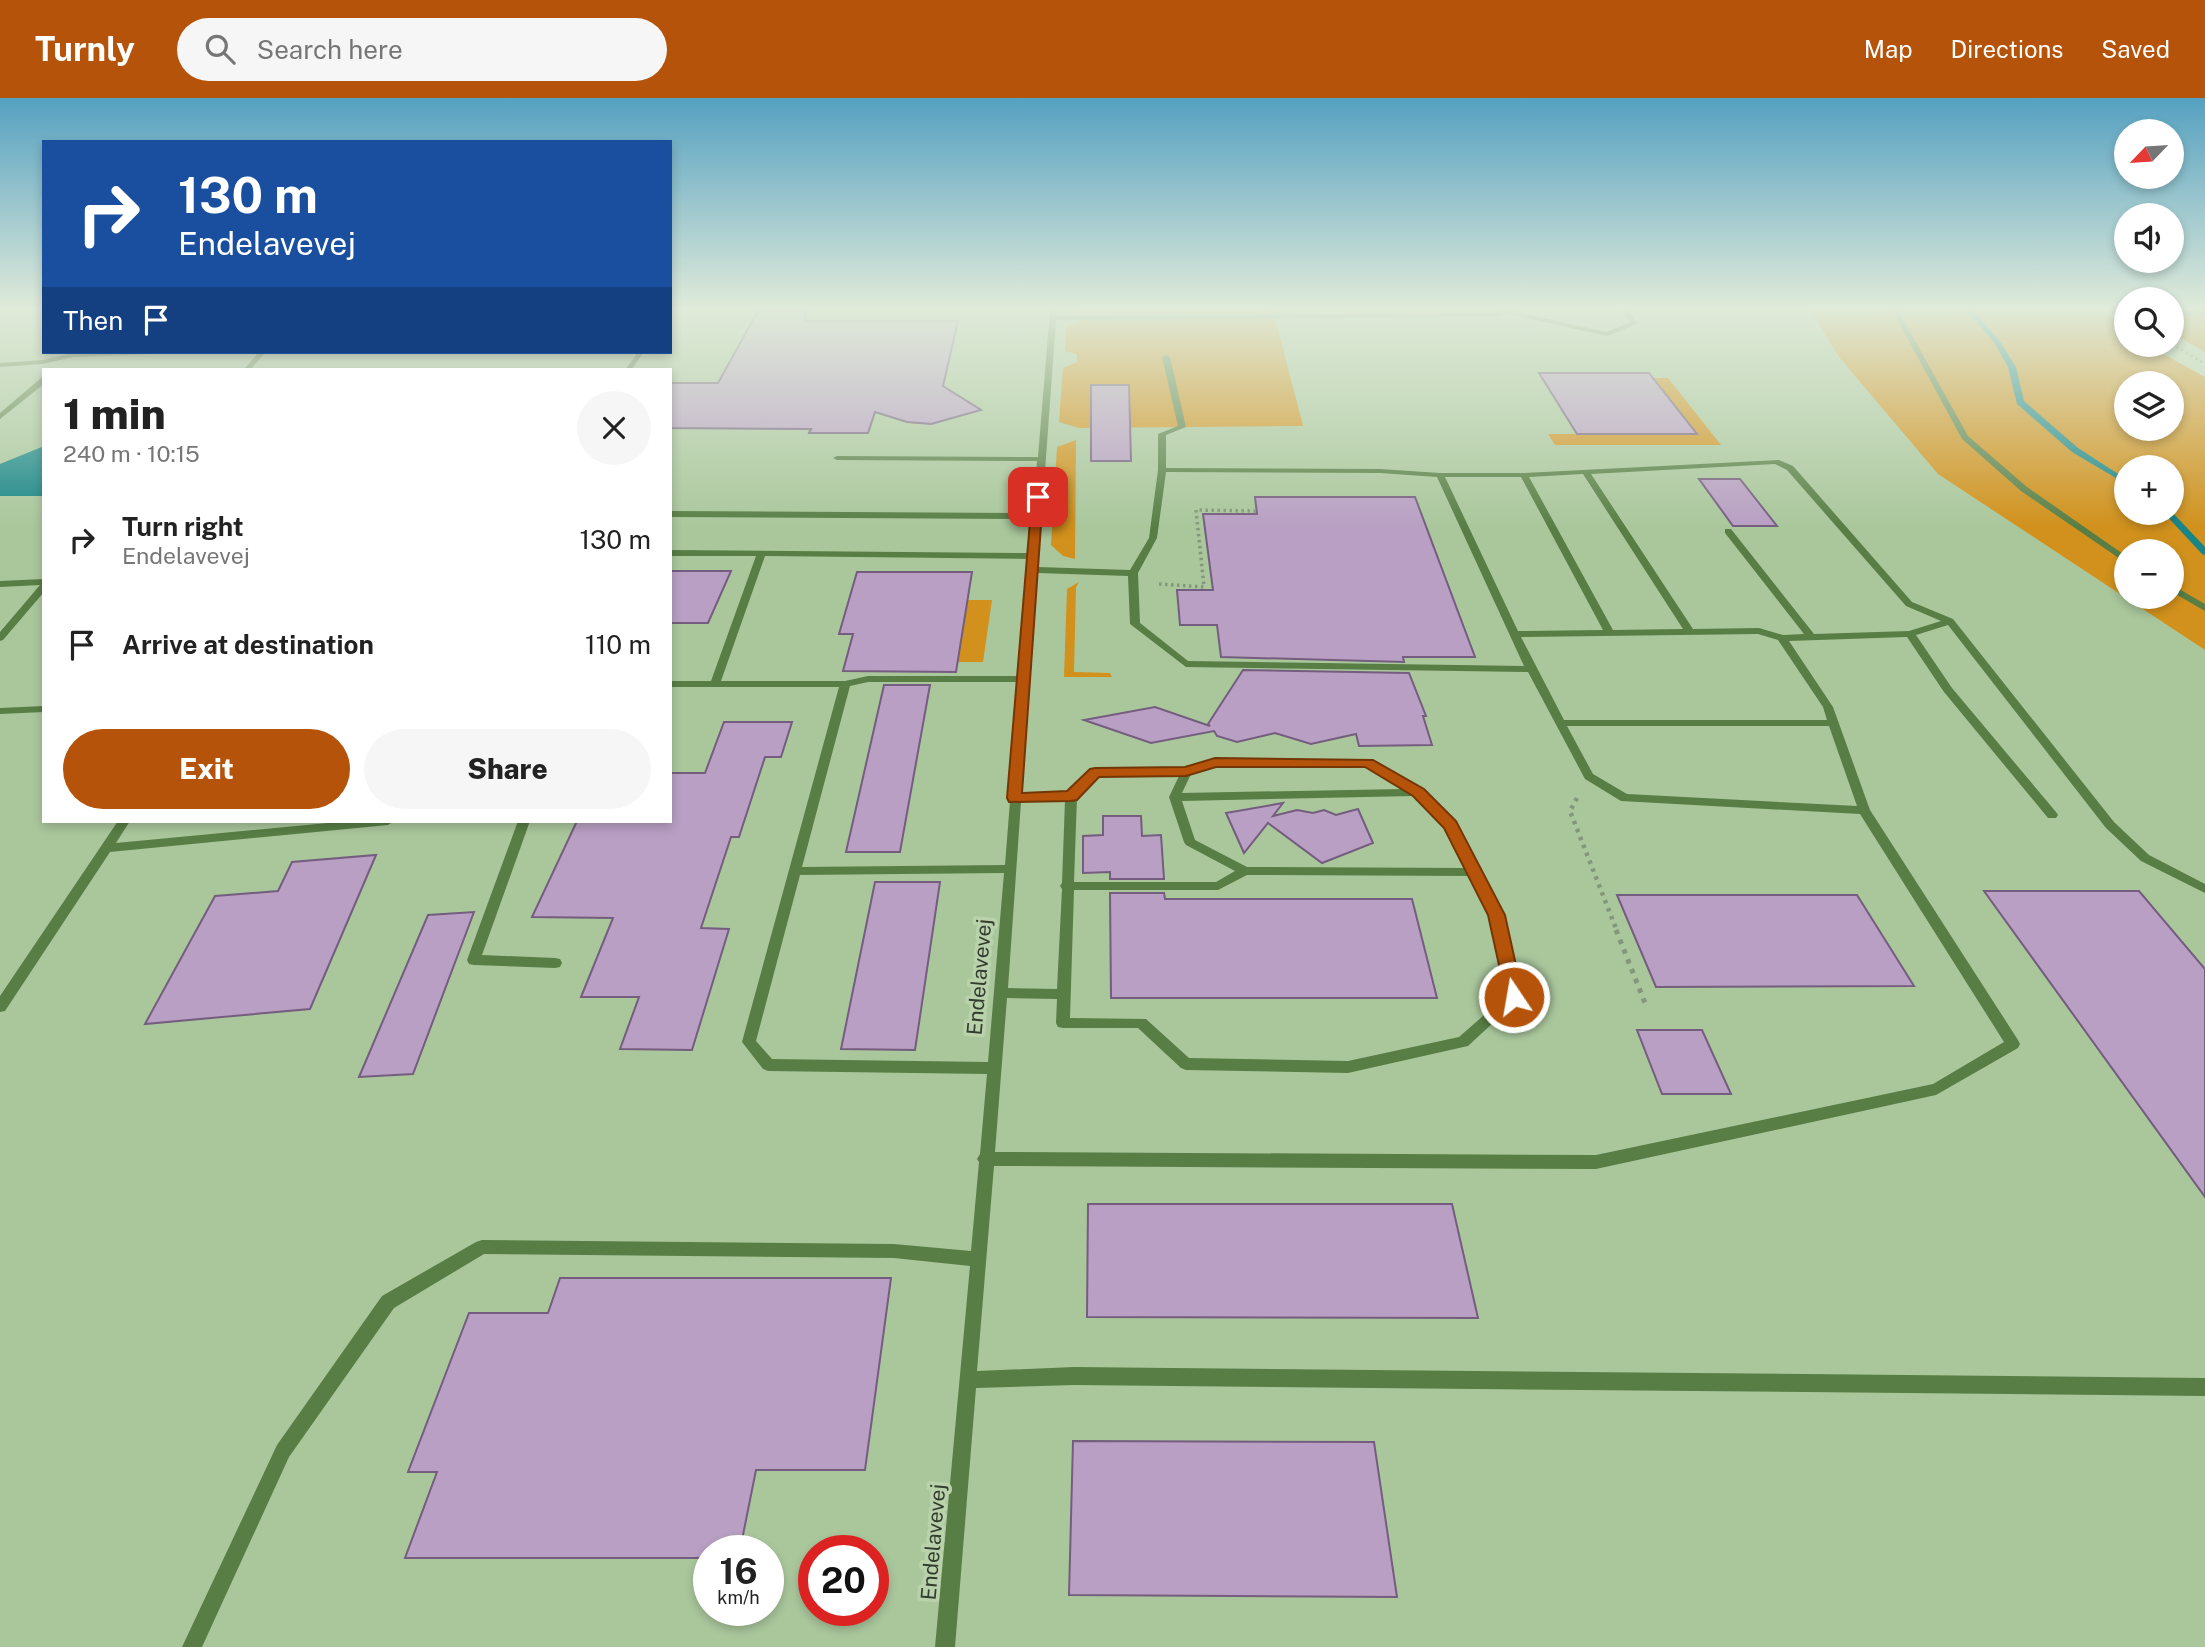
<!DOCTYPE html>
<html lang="en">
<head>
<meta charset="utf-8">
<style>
  :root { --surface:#fff; --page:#f6f6f6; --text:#222; --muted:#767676; --accent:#b45309 }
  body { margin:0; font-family:"Public Sans",sans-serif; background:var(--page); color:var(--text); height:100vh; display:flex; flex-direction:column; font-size:26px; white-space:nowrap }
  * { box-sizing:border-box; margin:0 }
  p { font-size:23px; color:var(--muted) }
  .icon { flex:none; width:38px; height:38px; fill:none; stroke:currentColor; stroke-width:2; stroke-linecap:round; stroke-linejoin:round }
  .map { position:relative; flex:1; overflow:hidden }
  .details { position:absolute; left:42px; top:270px; width:630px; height:455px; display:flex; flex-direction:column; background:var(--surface); border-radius:0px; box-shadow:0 4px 10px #0003 }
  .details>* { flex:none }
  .banner { position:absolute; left:42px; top:42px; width:630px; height:214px; border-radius:0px; box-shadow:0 4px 10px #0003; background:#1a4fa0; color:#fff; overflow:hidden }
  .needle { width:46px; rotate:245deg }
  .buttons { position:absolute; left:2114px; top:21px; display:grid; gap:14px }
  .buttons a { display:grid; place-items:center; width:70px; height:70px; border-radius:50%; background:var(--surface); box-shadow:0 4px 10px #0003; font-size:35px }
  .speed { position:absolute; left:693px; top:1437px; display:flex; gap:14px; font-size:35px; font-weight:700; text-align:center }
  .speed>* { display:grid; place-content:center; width:91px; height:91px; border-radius:50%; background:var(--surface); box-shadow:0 4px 10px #0003; line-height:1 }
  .speed small { font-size:18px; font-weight:400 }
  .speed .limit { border:10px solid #d22; background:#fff; color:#111 }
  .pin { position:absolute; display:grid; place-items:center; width:60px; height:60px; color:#fff; margin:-30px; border-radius:14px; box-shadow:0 4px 10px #0006 }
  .me { position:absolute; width:77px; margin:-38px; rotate:348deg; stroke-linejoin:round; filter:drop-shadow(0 0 5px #0008) }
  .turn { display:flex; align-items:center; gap:24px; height:147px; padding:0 21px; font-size:32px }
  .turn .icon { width:91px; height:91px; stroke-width:2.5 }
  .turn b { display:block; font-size:49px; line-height:60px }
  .then { display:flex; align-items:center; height:66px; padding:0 21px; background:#0003; gap:14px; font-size:26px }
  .round { display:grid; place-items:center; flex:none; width:74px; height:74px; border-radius:37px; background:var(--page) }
  .headline { display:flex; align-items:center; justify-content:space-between; height:119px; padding:0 21px }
  h1 { font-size:42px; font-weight:800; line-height:52px }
  .button { display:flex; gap:14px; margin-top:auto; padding:14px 21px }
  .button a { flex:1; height:80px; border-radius:42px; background:var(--accent); color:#fff; font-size:28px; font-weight:800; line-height:80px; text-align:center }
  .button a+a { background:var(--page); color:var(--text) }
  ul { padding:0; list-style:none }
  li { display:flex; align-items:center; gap:21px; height:105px; padding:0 21px }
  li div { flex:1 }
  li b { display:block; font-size:26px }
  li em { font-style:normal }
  header { display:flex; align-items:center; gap:42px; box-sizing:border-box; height:98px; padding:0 35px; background:var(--accent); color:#fff }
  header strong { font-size:33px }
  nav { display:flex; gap:38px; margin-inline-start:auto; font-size:24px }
  .search { width:490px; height:63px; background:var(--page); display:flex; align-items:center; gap:18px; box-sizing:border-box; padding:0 24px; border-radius:38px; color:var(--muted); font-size:26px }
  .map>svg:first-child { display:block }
  .built { fill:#aac79c; fill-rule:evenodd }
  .green { fill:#d1911c; fill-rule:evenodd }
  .water { fill:#188586 }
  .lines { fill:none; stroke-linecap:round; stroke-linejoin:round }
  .stream { fill:#188586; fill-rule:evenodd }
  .building { fill:#b89fc3; stroke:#745d7e; stroke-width:2 }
  .path-far3 { stroke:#84977a; stroke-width:2.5; stroke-dasharray:2 3.5; stroke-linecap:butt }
  .path-far2 { stroke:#84977a; stroke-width:3.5; stroke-dasharray:2.5 3.5; stroke-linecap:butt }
  .path-far1 { stroke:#84977a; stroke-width:4.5; stroke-dasharray:3.5 5; stroke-linecap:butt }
  .path { stroke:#84977a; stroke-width:5; stroke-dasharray:4.5 6; stroke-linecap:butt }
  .minor { fill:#587e45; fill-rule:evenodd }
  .route { fill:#b45309; stroke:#753606; stroke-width:2 }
  .labels { text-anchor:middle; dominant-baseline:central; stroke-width:7; stroke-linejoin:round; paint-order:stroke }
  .street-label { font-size:21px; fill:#333d2e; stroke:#b9d2ac }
</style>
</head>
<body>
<header>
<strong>Turnly</strong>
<div class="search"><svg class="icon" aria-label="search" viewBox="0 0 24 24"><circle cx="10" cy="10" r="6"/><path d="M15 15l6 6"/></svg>Search here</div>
<nav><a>Map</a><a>Directions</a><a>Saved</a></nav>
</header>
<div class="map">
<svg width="2205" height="1549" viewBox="0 0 2205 1549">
  <rect width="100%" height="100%" fill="#b9d2ac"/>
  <!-- built -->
  <path class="built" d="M0,212h44v42h626v-42h1140l30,47 98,117 267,176v997h-2205zM44,271h626v452h-626zM709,1452h59v60h-59zM814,1452h59v60h-59z"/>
  <!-- green -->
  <g class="green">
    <polygon points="1079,212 1273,212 1303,328 1079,330 1059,324 1063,270 1077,264 1077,256 1065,253 1066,229 1079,224"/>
    <path d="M1810,212h292l24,19v16h21l58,32v273l-267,-176 -99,-117zM2126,285h46v46h-46zM2126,369h46v46h-46zM2126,453h46v46h-46z"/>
    <polygon points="2172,212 2205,212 2205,254 2172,235"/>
    <polygon points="1653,280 1668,280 1721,347 1555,347 1548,336 1696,336"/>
    <polygon points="1076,342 1075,461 1063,458 1051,447 1057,349"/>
    <polygon points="1079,484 1076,489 1074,574 1110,575 1112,579 1064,579 1067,491"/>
    <polygon points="967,502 992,502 983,564 957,564"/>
  </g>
  <!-- water -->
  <polygon class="water" points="44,348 44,398 0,398 0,366"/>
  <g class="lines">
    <!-- stream -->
    <g class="stream">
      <polygon points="1965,212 1972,212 1999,242 2016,269 2024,303 2078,350 2126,381 2126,386 2072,354 2017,306 2008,269 1994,244"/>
      <polygon points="2172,414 2205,449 2205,457 2202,456 2164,415"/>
    </g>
  </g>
  <!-- building -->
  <g class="building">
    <polygon points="758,213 808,213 804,223 958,223 943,288 981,312 931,326 907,324 875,314 868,335 809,335 811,331 670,330 670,285 718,285"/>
    <polygon points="1539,275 1649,275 1697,336 1577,336"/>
    <polygon points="1091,287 1129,287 1131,363 1091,363"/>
    <polygon points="1699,381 1740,381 1777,428 1733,428"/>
    <polygon points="1255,399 1415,399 1475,559 1403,559 1404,564 1221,559 1217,527 1180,527 1177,492 1213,492 1203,416 1257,416"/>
    <polygon points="670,473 731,473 708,525 670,525"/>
    <polygon points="857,474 972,474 956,574 843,573 853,536 839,536"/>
    <polygon points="1243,572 1409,575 1426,618 1423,618 1432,647 1359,648 1356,636 1311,646 1275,635 1237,644 1217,638 1214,633 1151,645 1084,622 1155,609 1210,628 1208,626"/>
    <polygon points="884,587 930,587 900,754 846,754"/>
    <polygon points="724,624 792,624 781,659 765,659 739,739 731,739 701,830 729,831 692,952 620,951 639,899 581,899 613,820 532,819 577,723 670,723 670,675 705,675"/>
    <polygon points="1283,705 1273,718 1297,712 1313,715 1324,712 1336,717 1358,711 1373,745 1322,765 1268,725 1244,755 1226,715"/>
    <polygon points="1103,718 1141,718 1142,738 1161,737 1164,781 1110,781 1110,774 1083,775 1083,738 1103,737"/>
    <polygon points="376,757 310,911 145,926 215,798 278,793 292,764"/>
    <polygon points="875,784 940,784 915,952 841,951"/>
    <polygon points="1984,793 2139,793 2205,871 2205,1099"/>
    <polygon points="1110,795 1164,795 1165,801 1412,801 1437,900 1111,900"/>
    <polygon points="1617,797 1857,797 1914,888 1656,889"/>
    <polygon points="474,814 413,976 359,979 428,817"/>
    <polygon points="1637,932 1702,932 1731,996 1662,996"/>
    <polygon points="1088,1106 1452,1106 1478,1220 1087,1219"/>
    <polygon points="560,1180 891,1180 865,1372 756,1372 740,1452 709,1452 709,1460 405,1460 437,1374 408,1374 469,1215 548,1215"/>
    <polygon points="1073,1343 1374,1344 1397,1499 1069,1497"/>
  </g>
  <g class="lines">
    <!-- path-far3 -->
    <polyline class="path-far3" points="2172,246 2205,266"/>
    <!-- path-far2 -->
    <polyline class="path-far2" points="1159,486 1204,489 1196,412 1257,413"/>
    <!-- path-far1 -->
    <polyline class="path-far1" points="1577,700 1570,713 1617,833"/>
    <!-- path -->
    <polyline class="path" points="1616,832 1647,910"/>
    <!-- minor -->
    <g class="minor">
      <path d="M1050,212h6v6l438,-3 6,-3h9l97,22 25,-10 -12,-12h7l11,12v2l-30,12 -103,-23 -9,4 -439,3 -18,247 92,3 19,-32 9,-68v-36l20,-8 -16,-69 4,-2 4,2 16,70 -20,8v33l214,1 60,4h84l255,-13 14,6 119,136 41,17 161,203 35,33 56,29v9l-64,-32 -35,-33 -158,-203 -32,10 36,53 104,124 2,3 -2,3h-8l-104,-126 -37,-55 -118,4 44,66 37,103 148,230 2,4 -2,4 -82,47 -340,74 -602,-3 -17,205 97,-4 1131,11v18l-1131,-11 -98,3 -21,259h-20l35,-381 -76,-8 -410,-4 -90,54 -105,149 -87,190h-20l95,-202 105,-149 94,-54 6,-2 412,4 77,7 8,-89 -2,-3 3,-5 7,-80 -219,-3 -5,-2 -21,-27 97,-355h-169v-6h41l45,-125h-86v-6l360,3 3,-34 -363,-2v-6l363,2 4,-52 -200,-1 -4,-2 4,-2 201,1zM1775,366l12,6 119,136 35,15 -32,10 -95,3 -83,-105h-6v4l79,101 -21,1 -24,-7 -66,1 -102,-155zM1166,374l214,1 57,4 87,189 -336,-5 -48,-38 -2,-50 19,-35zM1583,376l100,155 -70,1 -84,-153zM1445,379h76l82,153 -85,1zM765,458l265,3 -10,117h-152l-23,5h-124zM1038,475l90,3 2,48 56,43 342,5 57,107 36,22 239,13 144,228 -71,42 -337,71 -601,-3 12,-154 50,1 -1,24 2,4 5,1h75l43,40 5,2 162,3 120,-27 53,-49 -19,-82 -48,-93 -32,-33 -50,-29 -157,-1 -30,9h-90l-4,1 -23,23 -46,2zM1758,536l20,6 45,67 4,13h-263l-43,-83zM868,584h152l-10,113 -2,3 2,3 -5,64 -203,2 48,-181zM1567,628h262l28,80 -230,-12 -34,-20zM1216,669h150l37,22 -221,4 9,-19zM1098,678h81l-10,21 15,45 2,3 49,26 -19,11h-142l3,-85zM1415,698l30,31 21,41 -219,-1 -52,-27 -13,-39zM1065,702l-3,83 -2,3 2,3 -5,100 -49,-1 13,-186zM1004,775l-16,189 -216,-3 -16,-18 44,-166zM1247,777l223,1 20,39 17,80 -48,42 -111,24 -159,-3 -43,-39 -76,-1 4,-128h144z"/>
      <polygon points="1892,212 1898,212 1968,338 2027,389 2126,458 2126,465 2021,393 1962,341"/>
      <polygon points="2205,212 2205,216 2172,219 2172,215"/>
      <polygon points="104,254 158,254 155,256 73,259 43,266 0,269 0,265 43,262 73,255"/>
      <polygon points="259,254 266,254 251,271 244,271"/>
      <polygon points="638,254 644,254 632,271 626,271"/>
      <polygon points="41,280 44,280 44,286 0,321 0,315"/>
      <polygon points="44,481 44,494 3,542 0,543 0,534 40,487 0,489 0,483"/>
      <polygon points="2172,487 2205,506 2205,513 2172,494"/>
      <polygon points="44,608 44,614 0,616 0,610"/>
      <polygon points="118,723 130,723 116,745 349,723 394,723 388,727 110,754 5,913 0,914 0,898"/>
      <polygon points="518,723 530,723 482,857 555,860 560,861 562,865 560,869 555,870 474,867 469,866 467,862"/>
    </g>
  </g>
  <!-- sky -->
  <linearGradient id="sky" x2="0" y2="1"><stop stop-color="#55a1c1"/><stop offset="0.49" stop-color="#e0ebda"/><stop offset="1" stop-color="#e0ebda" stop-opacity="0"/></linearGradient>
  <rect width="2205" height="429" fill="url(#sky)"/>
  <!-- route -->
  <polygon class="route" points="1038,396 1043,399 1022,695 1067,693 1090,671 1095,670 1185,669 1215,660 1373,662 1424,691 1456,723 1505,817 1523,899 1521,904 1508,904 1506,899 1488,817 1444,730 1413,698 1365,669 1216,669 1186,678 1099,679 1077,702 1071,703 1009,704 1007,700 1032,399"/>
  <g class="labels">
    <!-- street labels -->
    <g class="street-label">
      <text transform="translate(979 879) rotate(-85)">Endelavevej</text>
      <text transform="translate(933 1444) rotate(-85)">Endelavevej</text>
    </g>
  </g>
</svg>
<div class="buttons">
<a><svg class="needle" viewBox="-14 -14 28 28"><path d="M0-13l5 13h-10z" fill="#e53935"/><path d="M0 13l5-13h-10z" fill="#767676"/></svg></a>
<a><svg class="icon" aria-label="sound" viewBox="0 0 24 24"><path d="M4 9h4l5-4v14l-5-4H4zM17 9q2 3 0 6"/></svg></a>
<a><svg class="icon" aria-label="search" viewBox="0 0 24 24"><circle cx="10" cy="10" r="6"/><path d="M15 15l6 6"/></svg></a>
<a><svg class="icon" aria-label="layers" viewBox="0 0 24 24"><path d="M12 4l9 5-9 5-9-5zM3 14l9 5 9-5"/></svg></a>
<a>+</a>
<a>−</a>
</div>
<div class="speed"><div>16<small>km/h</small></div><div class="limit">20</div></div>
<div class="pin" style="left:1038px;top:399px;background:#d93025"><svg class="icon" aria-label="arrive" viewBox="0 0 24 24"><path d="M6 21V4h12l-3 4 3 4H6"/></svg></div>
<svg class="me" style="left:1514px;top:899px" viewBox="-20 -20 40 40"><circle r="17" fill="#b45309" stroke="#fff" stroke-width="3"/><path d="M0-11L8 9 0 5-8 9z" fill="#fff"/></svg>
<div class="banner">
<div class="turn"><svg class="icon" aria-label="right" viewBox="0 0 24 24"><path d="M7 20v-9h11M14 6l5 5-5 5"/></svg><div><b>130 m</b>Endelavevej</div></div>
<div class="then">Then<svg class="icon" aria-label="arrive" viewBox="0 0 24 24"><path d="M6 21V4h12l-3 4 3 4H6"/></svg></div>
</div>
<section class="details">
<div class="headline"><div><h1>1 min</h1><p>240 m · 10:15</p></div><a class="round"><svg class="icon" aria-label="close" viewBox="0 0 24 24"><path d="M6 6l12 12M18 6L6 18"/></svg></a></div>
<ul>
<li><svg class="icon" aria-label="right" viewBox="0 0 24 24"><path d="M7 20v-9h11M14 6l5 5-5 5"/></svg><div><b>Turn right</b><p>Endelavevej</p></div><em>130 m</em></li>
<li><svg class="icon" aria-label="arrive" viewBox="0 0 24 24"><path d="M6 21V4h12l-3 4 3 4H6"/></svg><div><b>Arrive at destination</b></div><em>110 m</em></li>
</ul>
<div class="button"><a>Exit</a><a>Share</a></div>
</section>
</div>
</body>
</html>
